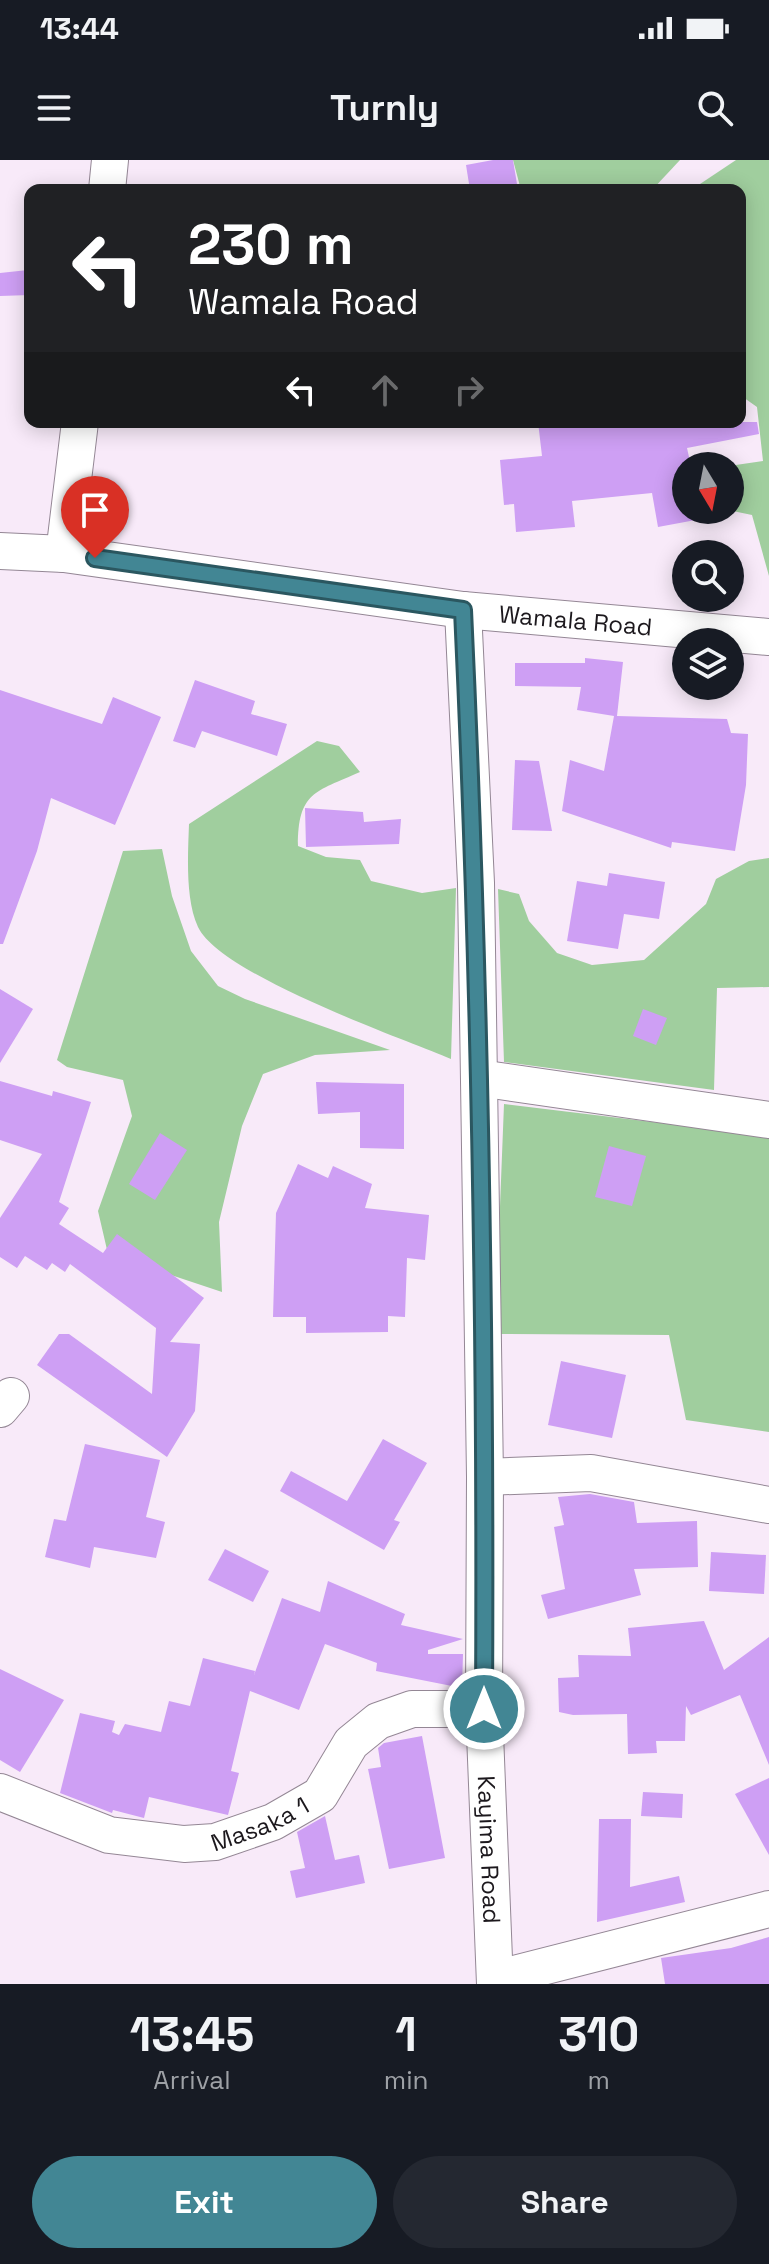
<!DOCTYPE html>
<html lang="en">
<head>
<meta charset="utf-8">
<style>
  :root { --surface:#171b24; --page:#242831; --text:#f1f3f6; --muted:#9ea1a6; --accent:#428694 }
  body { margin:0; font-family:"Space Grotesk",sans-serif; background:var(--page); color:var(--text); height:100vh; display:flex; flex-direction:column; font-size:30px; white-space:nowrap }
  * { box-sizing:border-box; margin:0 }
  p { font-size:26px; color:var(--muted) }
  .icon { flex:none; width:44px; height:44px; fill:none; stroke:currentColor; stroke-width:2; stroke-linecap:round; stroke-linejoin:round }
  .map { position:relative; height:1824px; overflow:hidden }
  .details { display:flex; flex-direction:column; background:var(--surface); flex:1 }
  .details>* { flex:none }
  .banner { position:absolute; left:24px; top:24px; width:722px; height:244px; border-radius:16px; box-shadow:0 4px 20px #0003; background:#202124; color:#fff; overflow:hidden }
  .needle { width:52px; rotate:170deg }
  .controls { position:absolute; left:672px; top:292px; display:grid; gap:16px }
  .controls a { display:grid; place-items:center; width:72px; height:72px; border-radius:50%; background:var(--surface); box-shadow:0 4px 20px #0003; font-size:40px }
  .pin { position:absolute; display:grid; place-items:center; width:68px; height:68px; color:#fff; margin:-82px -34px; border-radius:50% 50% 50% 0; rotate:-45deg; box-shadow:0 0 8px #0007 }
  .pin .icon { rotate:45deg }
  .me { position:absolute; width:88px; margin:-44px; rotate:0deg; stroke-linejoin:round; filter:drop-shadow(0 0 6px #0008) }
  .turn { display:flex; align-items:center; gap:28px; height:168px; padding:0 32px; font-size:36px }
  .turn .icon { width:104px; height:104px; stroke-width:2.5 }
  .turn b { display:block; font-size:56px; line-height:68px }
  .lanes { display:flex; align-items:center; height:76px; padding:0 32px; background:#0003; justify-content:center; gap:40px; direction:ltr }
  .lanes .off { opacity:.35 }
  .eta { display:flex; justify-content:space-evenly; align-items:center; height:136px; text-align:center }
  .eta b { font-size:48px; font-weight:700; line-height:56px }
  .primary-button { display:flex; gap:16px; margin-top:auto; padding:16px 32px }
  .primary-button a { flex:1; height:92px; border-radius:48px; background:var(--accent); color:#fff; font-size:32px; font-weight:700; line-height:92px; text-align:center }
  .primary-button a+a { background:var(--page); color:var(--text) }
  .status { display:flex; justify-content:space-between; align-items:center; height:56px; padding:0 40px; background:var(--surface); direction:ltr }
  .status svg { height:22px; fill:currentColor }
  header { display:flex; justify-content:space-between; align-items:center; height:104px; padding:0 32px; background:var(--surface); font-size:36px; font-weight:700 }
  .map>svg:first-child { display:block }
  .green { fill:#a0ce9e }
  .building { fill:#ce9ff4 }
  .lines { fill:none; stroke-linecap:round; stroke-linejoin:round }
  .minor-casing { stroke:#948795; stroke-width:38 }
  .minor { stroke:#fff; stroke-width:36 }
  .route-casing { stroke:#2b5760; stroke-width:20 }
  .route { stroke:#428694; stroke-width:14 }
  .labels { text-anchor:middle; dominant-baseline:central; stroke-width:6; stroke-linejoin:round; paint-order:stroke }
  .street-label { font-size:24px; fill:#1c181d; stroke:#fff }
</style>
</head>
<body>
<div class="status"><b>13:44</b><svg viewBox="0 0 49 12"><path d="M0 12V9h3v3zM5 12V6h3v6zM10 12V3h3v9zM15 12V0h3v12zM26 1h20v11H26zM47 4h2v5h-2z"/></svg></div>
<header><svg class="icon" aria-label="menu" viewBox="0 0 24 24"><path d="M4 6h16M4 12h16M4 18h16"/></svg>Turnly<svg class="icon" aria-label="search" viewBox="0 0 24 24"><circle cx="10" cy="10" r="6"/><path d="M15 15l6 6"/></svg></header>
<div class="map">
<svg width="769" height="1824" viewBox="0 0 769 1824">
  <rect width="100%" height="100%" fill="#f8eaf9"/>
  <!-- green -->
  <g class="green">
    <polygon points="513,0 680,0 652,30 521,30"/>
    <polygon points="736,0 769,0 769,416 752,355 728,350 729,306 763,301 757,247 740,235 740,30 691,30"/>
    <path d="M317,581l22,5 21,26c-45,20 -62,20 -62,74l28,11 34,3 11,21 51,12 34,-5 -5,171c-52,-22 -230,-84 -253,-132 -13,-28 -10,-73 -9,-103z"/>
    <polygon points="162,689 172,736 191,791 218,826 245,839 390,890 315,895 263,914 242,966 219,1062 222,1132 108,1094 98,1051 132,956 123,920 67,907 57,900 123,691"/>
    <polygon points="769,698 769,827 717,828 714,930 504,902 498,729 519,734 529,761 557,793 592,805 644,800 706,744 716,719 749,701"/>
    <polygon points="504,944 769,976 769,1272 686,1260 669,1175 495,1174"/>
  </g>
  <!-- building -->
  <g class="building">
    <polygon points="493,0 513,0 518,30 470,30 466,5"/>
    <polygon points="28,110 30,135 0,136 0,113"/>
    <polygon points="538,262 757,262 759,274 687,288 691,306 686,306 686,350 699,350 701,359 658,367 652,333 572,341 575,367 516,372 514,344 504,345 500,300 542,296"/>
    <polygon points="585,498 623,502 617,556 727,559 731,573 748,574 746,625 735,691 672,682 671,688 562,651 570,600 604,611 614,556 577,550 581,527 515,526 515,503 585,503"/>
    <polygon points="195,520 255,541 251,554 287,564 277,596 202,571 195,588 173,581"/>
    <polygon points="0,530 102,564 113,537 161,557 115,665 51,638 37,691 3,784 0,784"/>
    <polygon points="515,600 539,601 552,671 512,670"/>
    <polygon points="305,648 363,652 364,662 401,659 399,684 306,687"/>
    <polygon points="609,713 665,722 659,759 624,754 618,789 567,781 577,721 607,726"/>
    <polygon points="0,829 33,849 0,903"/>
    <polygon points="643,849 667,858 656,885 633,876"/>
    <polygon points="0,921 52,936 53,931 91,942 59,1042 69,1048 59,1064 103,1093 117,1074 204,1138 170,1182 200,1184 195,1251 167,1297 37,1205 59,1174 69,1174 152,1234 156,1168 70,1104 65,1112 52,1103 47,1110 25,1096 17,1108 0,1097 0,1058 42,994 0,980"/>
    <polygon points="316,922 404,924 404,989 360,988 360,952 318,954"/>
    <polygon points="160,973 187,990 155,1040 129,1024"/>
    <polygon points="609,986 646,996 632,1046 595,1037"/>
    <polygon points="298,1004 328,1018 333,1006 372,1024 365,1048 429,1055 425,1100 407,1098 405,1157 388,1156 388,1172 306,1173 306,1157 273,1157 276,1053"/>
    <polygon points="561,1201 626,1215 612,1278 548,1265"/>
    <polygon points="383,1279 427,1303 394,1360 400,1362 384,1390 280,1331 291,1311 347,1341"/>
    <polygon points="85,1284 160,1300 146,1357 165,1362 156,1398 94,1387 90,1408 45,1397 54,1359 66,1361"/>
    <polygon points="590,1334 634,1342 637,1363 697,1361 698,1407 634,1409 641,1435 548,1459 541,1435 565,1429 554,1367 564,1365 558,1337"/>
    <polygon points="225,1389 269,1411 253,1442 208,1420"/>
    <polygon points="711,1392 766,1395 764,1434 709,1431"/>
    <polygon points="328,1421 405,1454 401,1465 463,1479 428,1490 428,1494 463,1494 462,1528 376,1511 377,1503 325,1484 299,1550 250,1531 231,1611 239,1613 228,1655 149,1637 144,1658 113,1650 112,1653 60,1633 80,1553 115,1561 112,1572 119,1575 125,1564 161,1572 169,1541 190,1546 203,1498 255,1511 254,1515 282,1438 320,1452"/>
    <polygon points="704,1461 724,1510 769,1477 769,1605 740,1535 691,1555 686,1546 685,1581 656,1581 657,1593 628,1594 627,1554 573,1555 559,1552 558,1518 579,1517 578,1495 631,1496 628,1468"/>
    <polygon points="0,1509 64,1540 20,1612 0,1600"/>
    <polygon points="422,1576 445,1698 389,1709 368,1609 381,1607 378,1588 384,1583"/>
    <polygon points="769,1618 769,1695 735,1634"/>
    <polygon points="643,1632 683,1634 682,1658 641,1656"/>
    <polygon points="325,1656 335,1700 359,1695 365,1723 296,1738 290,1711 305,1708 297,1672"/>
    <polygon points="599,1659 631,1659 630,1727 679,1716 685,1742 597,1762"/>
    <polygon points="769,1777 769,1824 665,1824 661,1798 731,1788"/>
  </g>
  <g class="lines">
    <!-- minor casing -->
    <g class="minor-casing">
      <g id="minor">
        <polyline points="107,30 110,0"/>
        <path id="s1" d="M0,391l64,3 399,56 306,27"/>
        <polyline points="64,394 80,262"/>
        <path id="s2" d="M463,450l13,273 9,594 -1,232 11,275"/>
        <polyline points="479,918 769,960"/>
        <polyline points="0,1249 11,1236"/>
        <polyline points="485,1317 591,1313 769,1345"/>
        <path id="s3" d="M0,1632l109,43 75,9 31,-2 58,-20 47,-27 31,-52 27,-22 34,-12h72"/>
        <polyline points="495,1819 769,1749"/>
      </g>
    </g>
    <!-- minor -->
    <use href="#minor" class="minor"/>
  </g>
  <g class="lines">
    <!-- route casing -->
    <g class="route-casing">
      <path id="route" d="M95,398l368,52c17,366 23,732 21,1099"/>
    </g>
    <!-- route -->
    <use href="#route" class="route"/>
  </g>
  <g class="labels">
    <!-- street labels -->
    <g class="street-label">
      <text stroke="none"><textPath href="#s1" startOffset="580">Wamala Road</textPath></text>
      <text stroke="none"><textPath href="#s3" startOffset="272">Masaka 1</textPath></text>
      <text stroke="none"><textPath href="#s2" startOffset="1240">Kayima Road</textPath></text>
    </g>
  </g>
</svg>
<div class="controls">
<a><svg class="needle" viewBox="-14 -14 28 28"><path d="M0-13l5 13h-10z" fill="#e53935"/><path d="M0 13l5-13h-10z" fill="#9ea1a6"/></svg></a>
<a><svg class="icon" aria-label="search" viewBox="0 0 24 24"><circle cx="10" cy="10" r="6"/><path d="M15 15l6 6"/></svg></a>
<a><svg class="icon" aria-label="layers" viewBox="0 0 24 24"><path d="M12 4l9 5-9 5-9-5zM3 14l9 5 9-5"/></svg></a>
</div>
<div class="pin" style="left:95px;top:398px;background:#d93025"><svg class="icon" aria-label="arrive" viewBox="0 0 24 24"><path d="M6 21V4h12l-3 4 3 4H6"/></svg></div>
<svg class="me" style="left:484px;top:1549px" viewBox="-20 -20 40 40"><circle r="17" fill="#428694" stroke="#fff" stroke-width="3"/><path d="M0-11L8 9 0 5-8 9z" fill="#fff"/></svg>
<div class="banner">
<div class="turn"><svg class="icon" aria-label="left" viewBox="0 0 24 24"><path d="M17 20v-9H6M10 6l-5 5 5 5"/></svg><div><b>230 m</b>Wamala Road</div></div>
<div class="lanes"><svg class="icon" aria-label="left" viewBox="0 0 24 24"><path d="M17 20v-9H6M10 6l-5 5 5 5"/></svg><svg class="icon off" aria-label="ahead" viewBox="0 0 24 24"><path d="M12 20V5M6 11l6-6 6 6"/></svg><svg class="icon off" aria-label="right" viewBox="0 0 24 24"><path d="M7 20v-9h11M14 6l5 5-5 5"/></svg></div>
</div>
</div>
<section class="details">
<div class="eta">
<div><b>13:45</b><p>Arrival</p></div>
<div><b>1</b><p>min</p></div>
<div><b>310</b><p>m</p></div>
</div>
<div class="primary-button"><a>Exit</a><a>Share</a></div>
</section>
</body>
</html>
